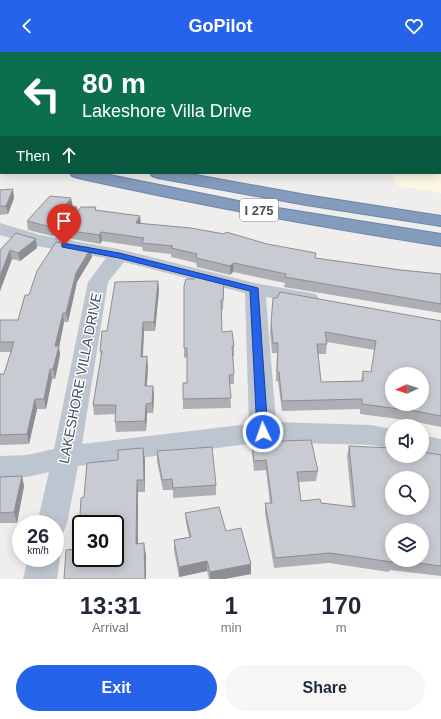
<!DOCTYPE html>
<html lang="en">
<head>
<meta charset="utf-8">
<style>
  :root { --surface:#fff; --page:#f6f6f7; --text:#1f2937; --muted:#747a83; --accent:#2563eb }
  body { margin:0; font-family:Arial,sans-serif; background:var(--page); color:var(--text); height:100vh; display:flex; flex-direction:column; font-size:15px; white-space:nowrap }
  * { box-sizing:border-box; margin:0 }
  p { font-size:13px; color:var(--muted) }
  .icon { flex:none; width:22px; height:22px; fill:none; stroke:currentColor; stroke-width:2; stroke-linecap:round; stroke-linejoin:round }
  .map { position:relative; height:527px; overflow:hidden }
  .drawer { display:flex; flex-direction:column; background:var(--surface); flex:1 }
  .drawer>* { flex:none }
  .hud { position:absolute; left:0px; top:0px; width:441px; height:122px; box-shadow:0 2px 10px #0003; background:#0b6e4f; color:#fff; overflow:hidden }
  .needle { width:26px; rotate:266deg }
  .buttons { position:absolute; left:385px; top:315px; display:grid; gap:8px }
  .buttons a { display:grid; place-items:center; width:44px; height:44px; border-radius:50%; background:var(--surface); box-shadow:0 2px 10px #0003; font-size:20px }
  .speed { position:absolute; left:12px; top:463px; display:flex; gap:8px; font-size:20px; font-weight:700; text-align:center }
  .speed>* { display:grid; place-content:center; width:52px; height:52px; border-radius:50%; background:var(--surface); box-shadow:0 2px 10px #0003; line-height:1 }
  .speed small { font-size:10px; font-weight:400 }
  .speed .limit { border:2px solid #111; border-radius:6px; background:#fff; color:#111 }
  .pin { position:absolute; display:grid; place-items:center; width:34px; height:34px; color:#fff; margin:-41px -17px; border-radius:50% 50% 50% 0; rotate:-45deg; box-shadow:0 0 4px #0007 }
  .pin .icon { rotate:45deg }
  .me { position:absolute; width:44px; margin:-22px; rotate:357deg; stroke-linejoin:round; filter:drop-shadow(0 0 3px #0008) }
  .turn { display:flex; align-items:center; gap:14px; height:84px; padding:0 16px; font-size:18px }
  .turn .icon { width:52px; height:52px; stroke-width:2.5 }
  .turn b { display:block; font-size:28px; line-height:34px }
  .then { display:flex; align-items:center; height:38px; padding:0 16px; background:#0003; gap:8px; font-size:15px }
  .eta { display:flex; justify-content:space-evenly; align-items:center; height:68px; text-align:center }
  .eta b { font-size:24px; font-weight:700; line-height:28px }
  .cta { display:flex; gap:8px; margin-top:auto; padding:8px 16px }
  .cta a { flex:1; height:46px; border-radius:24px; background:var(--accent); color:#fff; font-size:16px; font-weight:700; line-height:46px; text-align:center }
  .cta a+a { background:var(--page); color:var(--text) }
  header { display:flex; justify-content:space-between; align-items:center; height:52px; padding:0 16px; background:var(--accent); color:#fff; font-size:18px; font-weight:700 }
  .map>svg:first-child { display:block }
  .commercial { fill:#fcf7e4 }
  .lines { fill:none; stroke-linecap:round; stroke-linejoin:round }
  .highway-casing { stroke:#6e86a9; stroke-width:2 }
  .lane { fill:#bdc6d0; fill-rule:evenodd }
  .street { fill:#bdc6d0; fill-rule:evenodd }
  .primary { fill:#abbacd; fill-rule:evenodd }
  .highway { fill:#839bbd; fill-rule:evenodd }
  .rail { stroke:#afb1b7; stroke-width:1.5 }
  .wall { fill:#adafb5; fill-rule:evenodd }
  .shaded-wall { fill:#8d8e94 }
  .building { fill:#c9cbd3; stroke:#8d8e94; fill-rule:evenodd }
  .route { fill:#2563eb; stroke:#184099 }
  .labels { text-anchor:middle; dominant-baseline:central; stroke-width:3; stroke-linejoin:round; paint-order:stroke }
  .shield { fill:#fff; stroke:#7d848c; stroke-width:1 }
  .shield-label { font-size:13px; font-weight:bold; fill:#454f5a }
  .street-label { font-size:14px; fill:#454f5a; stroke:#fff }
</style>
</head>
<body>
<header><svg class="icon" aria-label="back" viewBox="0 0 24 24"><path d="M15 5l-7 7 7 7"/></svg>GoPilot<svg class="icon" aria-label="heart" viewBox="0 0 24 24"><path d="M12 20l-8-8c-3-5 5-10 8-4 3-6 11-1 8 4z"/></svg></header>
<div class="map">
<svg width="441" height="527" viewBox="0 0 441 527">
  <rect width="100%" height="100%" fill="#f0eded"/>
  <!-- commercial -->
  <polygon class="commercial" points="440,7 441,7 441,141 398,134 391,121 440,121"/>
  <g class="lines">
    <!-- highway casing -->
    <g class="highway-casing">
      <g id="highway">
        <rect x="0" y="81" width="1" height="8"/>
        <rect x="0" y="97" width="1" height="10"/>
        <path d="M70,121h30l159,32 182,29v12c-122,-19 -243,-41 -363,-68l-6,-2z"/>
        <polygon points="150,121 185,121 306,143 441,164 441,174 306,153 158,126 152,124"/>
      </g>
    </g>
    <!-- lane -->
    <rect class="lane" x="440" y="9" width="1" height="4"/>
    <!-- street -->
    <g class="street">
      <rect x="199" y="0" width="10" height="1"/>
      <path d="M0,171l40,12 79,14 136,34 61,11 3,5 -3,5 -8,1 -42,-8 10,125 95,3 21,4v20l-21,-4 -108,-3 -185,24 -11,58 -4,9 -8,3v-12h-18l12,-52 -22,5 -27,1v-22l27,-1 27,-6 34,-167 18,-24 -69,-12 -37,-11zM124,210l121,31 4,131 -167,20 26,-162z"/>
      <polygon points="422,383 441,387 441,407 422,403"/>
      <polygon points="55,496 60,506 57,527 23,527 28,506 55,506"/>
    </g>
    <!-- primary -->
    <g class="primary">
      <polygon points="376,0 427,0 376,1"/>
      <rect x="0" y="20" width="1" height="8"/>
    </g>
    <!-- highway -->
    <use href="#highway" class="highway"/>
    <!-- rail -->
    <polyline class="rail" points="42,1 55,0"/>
  </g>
  <!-- wall -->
  <g class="wall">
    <polygon points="367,0 416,0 368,1"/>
    <polygon points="440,17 441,17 441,81 440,79"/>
    <polygon points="0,138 14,146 8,162 0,163"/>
    <polygon points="73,154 78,160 97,159 141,171 316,206 401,218 441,222 441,261 284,235 285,231 233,220 230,223 197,215 196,211 171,205 171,202 143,199 142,195 102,189 100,192 67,186 65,178 72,168 52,184 28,178 27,169"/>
    <polygon points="37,196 20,209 12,207 0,239 0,198"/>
    <polygon points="91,196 92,205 77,230 68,270 64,270 59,295 60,303 55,327 52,327 46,357 37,357 29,392 0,393 0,322 4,322 11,300 0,300 0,268 18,268 29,243"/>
    <polygon points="158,229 159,238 155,279 144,279 143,305 148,314 147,334 153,334 154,344 153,361 147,361 146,379 116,380 115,370 115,362 94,363 93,353 101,305 100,299 107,279"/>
    <polygon points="224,237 223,258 221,258 222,280 234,294 234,304 233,304 234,322 234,332 230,332 231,356 183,357 183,347 187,331 187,305 184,306 184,296"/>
    <path d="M441,269v106l-29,-6 -52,-7v-5l-78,2 -4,-30h-2l1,-28h-5l-2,-21 1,-9zM327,290l48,8 -4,22 -8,-1 -2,10 -40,1 -3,-28h8z"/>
    <path d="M252,390l66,29 -2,10 -17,1 2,19 51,6 -5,-51 2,-10 92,9v121l-51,-6 -1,2 -60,-9 -55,5 -9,-55v-10h5l-4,-33 -12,1 -2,-19zM392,478l30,30h-30z"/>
    <polygon points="143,396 145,408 145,440 138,440 138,492 146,503 78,497 84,445"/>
    <polygon points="157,399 216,433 216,443 173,446 173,438 163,438 157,409"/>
    <polygon points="22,424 24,434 17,471 0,471 0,425"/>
    <polygon points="185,461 226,479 251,522 224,527 209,527 207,519 179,525 174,498 174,488 189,485 186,471"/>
  </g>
  <!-- shaded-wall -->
  <g class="shaded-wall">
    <polygon points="13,137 14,146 8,162 6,154"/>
    <polygon points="71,146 73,155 65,154"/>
    <polygon points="77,155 78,163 52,184 51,175"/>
    <polygon points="140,164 141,173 136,171"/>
    <polygon points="101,180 102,189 100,192 99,183"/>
    <polygon points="36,187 37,196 20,209 18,201"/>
    <polygon points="91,196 92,205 77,230 68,270 66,261 76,221"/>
    <polygon points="10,198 12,207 0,239 0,224"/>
    <polygon points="234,211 233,220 230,223 230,214"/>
    <polygon points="158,229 159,238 155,279 154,270"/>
    <polygon points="63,261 64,270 59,295 60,303 55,327 53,317 55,294"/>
    <polygon points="143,270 144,279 142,314 141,305"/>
    <polygon points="147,304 148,314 146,344 145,334"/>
    <polygon points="50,317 52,327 46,357 44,347"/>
    <polygon points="153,334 154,344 153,361 152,351"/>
    <polygon points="35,347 37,357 29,392 27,382"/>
    <polygon points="146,352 147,361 146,379 145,369"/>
    <polygon points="143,396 145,408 145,440 144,428"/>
    <polygon points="22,424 24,434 17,471 14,460"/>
    <polygon points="137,428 138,440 138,504 136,492"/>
    <polygon points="144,491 146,503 146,527 145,527"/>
    <polygon points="207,509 207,519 179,525 179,515"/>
    <polygon points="251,512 251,522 224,527 210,527 210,520"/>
  </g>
  <!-- building -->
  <g class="building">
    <polygon points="376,0 416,0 417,1 373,1 377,1"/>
    <polygon points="440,17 441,17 441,66 440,65"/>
    <polygon points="13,137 6,154 0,154 0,138"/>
    <polygon points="50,144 71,146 65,154 77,155 51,175 27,169"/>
    <polygon points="81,155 96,155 95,158 140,164 136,171 191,176 224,182 226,180 267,192 316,201 315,206 401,218 441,222 441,252 285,225 286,222 234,211 230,214 196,206 197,202 171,196 173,194 142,191 144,186 101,180 99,183 65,178"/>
    <polygon points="16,181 36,187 18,201 10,198 0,224 0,198"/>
    <polygon points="56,190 91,196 76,221 66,261 63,261 55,294 59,294 53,317 50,317 44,347 35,347 27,382 0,383 0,322 4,322 14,290 0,290 0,268 18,268 25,243 29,243 37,219"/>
    <polygon points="195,221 224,228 223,248 221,248 222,280 232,279 234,294 232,294 234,322 229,323 231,346 183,347 183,331 187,331 187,296 184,296 184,234 186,227 194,227"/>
    <polygon points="158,229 154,270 143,270 141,305 147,304 145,334 153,334 152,351 146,352 145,369 115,370 116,353 93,353 102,299 100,299 102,279 107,279 115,230"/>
    <path d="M280,240l161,29v95l-26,-5 -53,-7v-5l-80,2 -3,-29h-2l1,-29h-5l-2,-20 2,-25h4zM325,280l51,9 -5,31 -8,-1v10l-42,1 -4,-38h10zM392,322h30v30h-30z"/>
    <path d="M311,388l7,31 -21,1 4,29 19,-2 1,4 34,4 -6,-61 43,2v8h30v-4l19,3v111l-46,-6h27v-30h-30v32l-62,-9 -55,5 -10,-55h7l-6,-43 -12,1 -2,-19zM392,426h30v30h-30z"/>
    <polygon points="212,395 216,433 173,436 172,427 162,428 157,399"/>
    <path d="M143,396l1,32h-7l-1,64 8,-1 1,36h-81l2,-29 12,-1 3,-51 3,-1 3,-34 31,-3v-10zM81,472h34v34h-34z"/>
    <polygon points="22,424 14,460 0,461 0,425"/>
    <polygon points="219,455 226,479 241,476 251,512 210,520 207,509 179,515 174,488 191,485 185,461"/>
  </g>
  <!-- route -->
  <polygon class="route" points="62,191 119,201 258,236 268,380 267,383 259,383 257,380 250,239 119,206 62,195"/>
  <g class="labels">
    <!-- shield labels -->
    <rect class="shield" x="240" y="147" width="38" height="22" rx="3"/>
    <g class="shield-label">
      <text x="259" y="158">I 275</text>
    </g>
    <!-- street labels -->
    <g class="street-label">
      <text transform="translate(80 326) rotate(-79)">LAKESHORE VILLA DRIVE</text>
    </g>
  </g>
</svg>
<div class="buttons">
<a><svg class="needle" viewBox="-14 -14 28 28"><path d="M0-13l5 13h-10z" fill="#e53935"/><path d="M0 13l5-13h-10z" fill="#747a83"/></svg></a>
<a><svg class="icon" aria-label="sound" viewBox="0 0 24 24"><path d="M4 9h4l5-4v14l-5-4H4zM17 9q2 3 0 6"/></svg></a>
<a><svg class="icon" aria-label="search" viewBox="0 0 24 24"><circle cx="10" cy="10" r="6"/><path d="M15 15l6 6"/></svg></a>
<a><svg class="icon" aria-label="layers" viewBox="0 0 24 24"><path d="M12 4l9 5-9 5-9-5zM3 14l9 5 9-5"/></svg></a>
</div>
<div class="speed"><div>26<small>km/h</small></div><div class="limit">30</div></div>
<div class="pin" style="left:64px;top:193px;background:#d93025"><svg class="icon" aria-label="arrive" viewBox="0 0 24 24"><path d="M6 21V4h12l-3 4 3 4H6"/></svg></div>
<svg class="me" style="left:263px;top:380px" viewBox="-20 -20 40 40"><circle r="17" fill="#2563eb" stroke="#fff" stroke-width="3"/><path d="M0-11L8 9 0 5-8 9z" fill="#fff"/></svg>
<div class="hud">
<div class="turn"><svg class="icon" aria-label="left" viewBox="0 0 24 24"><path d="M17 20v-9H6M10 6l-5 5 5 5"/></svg><div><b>80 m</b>Lakeshore Villa Drive</div></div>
<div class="then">Then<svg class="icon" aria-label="ahead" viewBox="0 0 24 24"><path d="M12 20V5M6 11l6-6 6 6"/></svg></div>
</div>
</div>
<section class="drawer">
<div class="eta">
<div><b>13:31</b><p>Arrival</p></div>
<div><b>1</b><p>min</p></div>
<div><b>170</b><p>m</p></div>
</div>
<div class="cta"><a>Exit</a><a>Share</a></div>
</section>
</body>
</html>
